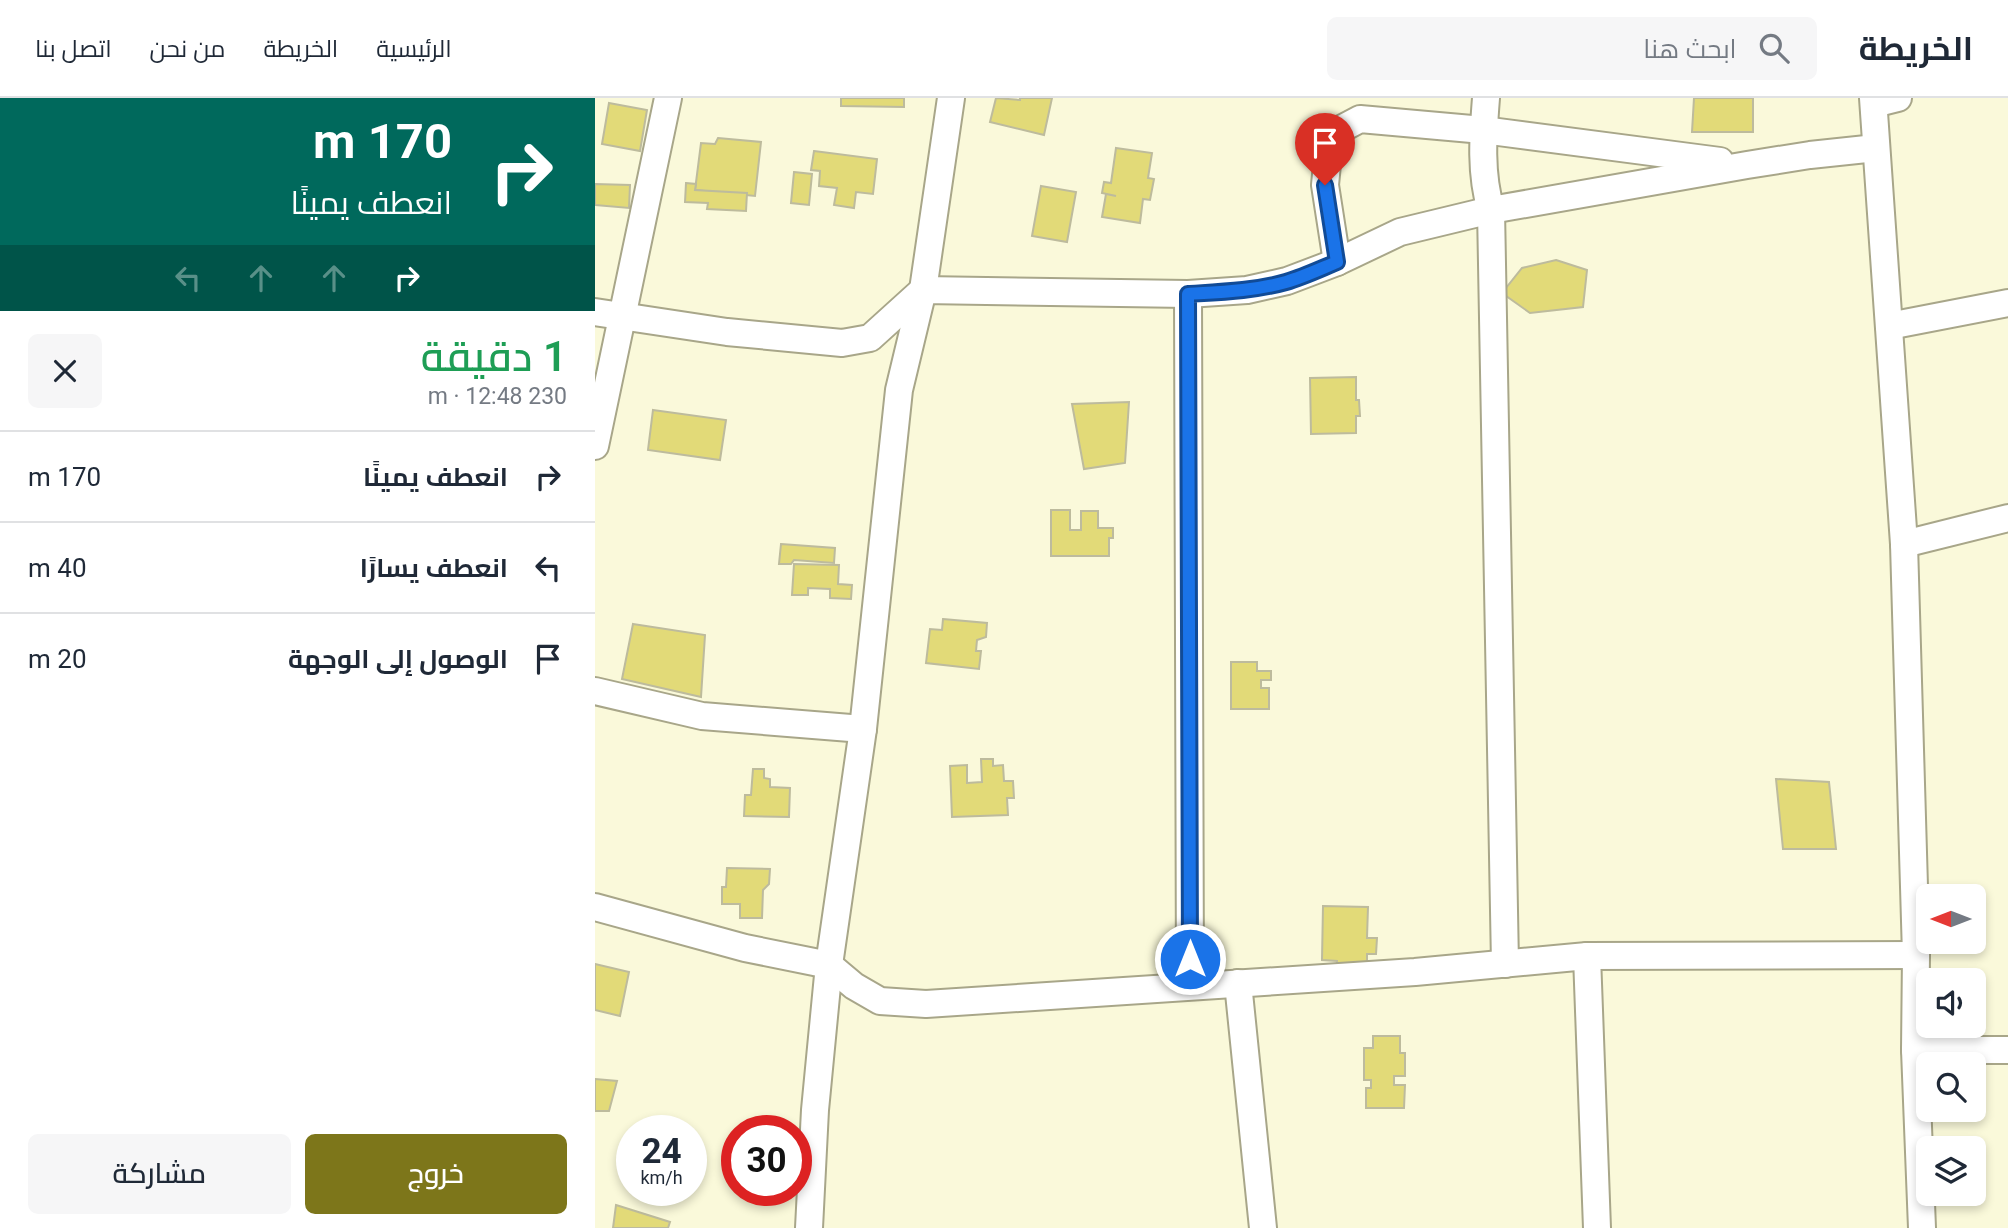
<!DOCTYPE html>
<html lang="ar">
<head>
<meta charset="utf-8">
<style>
  :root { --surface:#fff; --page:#f6f6f7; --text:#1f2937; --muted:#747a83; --line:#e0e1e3; --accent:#7d761a }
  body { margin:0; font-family:Roboto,Cairo,sans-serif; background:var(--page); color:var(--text); direction:rtl; height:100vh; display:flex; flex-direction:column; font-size:26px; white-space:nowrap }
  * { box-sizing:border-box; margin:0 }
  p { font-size:23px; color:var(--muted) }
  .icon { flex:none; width:38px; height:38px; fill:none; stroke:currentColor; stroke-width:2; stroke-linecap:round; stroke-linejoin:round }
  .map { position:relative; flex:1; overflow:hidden; direction:ltr }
  .side { display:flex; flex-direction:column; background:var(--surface); width:595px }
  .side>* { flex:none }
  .guide { background:#00695c; color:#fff; overflow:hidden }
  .needle { width:46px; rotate:270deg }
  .controls { position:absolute; left:1321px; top:786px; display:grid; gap:14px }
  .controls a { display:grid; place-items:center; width:70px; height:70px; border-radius:10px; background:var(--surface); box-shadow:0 4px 10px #0003; font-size:35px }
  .speed { position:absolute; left:21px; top:1017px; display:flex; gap:14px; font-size:35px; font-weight:700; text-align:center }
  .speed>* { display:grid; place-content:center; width:91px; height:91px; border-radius:50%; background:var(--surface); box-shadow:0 4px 10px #0003; line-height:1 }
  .speed small { font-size:18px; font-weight:400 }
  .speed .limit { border:10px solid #d22; background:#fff; color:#111 }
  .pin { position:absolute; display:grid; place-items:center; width:60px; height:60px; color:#fff; margin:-72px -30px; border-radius:50% 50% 50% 0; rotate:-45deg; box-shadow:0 0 7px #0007 }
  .pin .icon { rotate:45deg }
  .me { position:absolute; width:77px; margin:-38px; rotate:0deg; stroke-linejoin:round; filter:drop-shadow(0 0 5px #0008) }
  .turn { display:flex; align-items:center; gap:24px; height:147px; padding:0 28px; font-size:32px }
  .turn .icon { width:91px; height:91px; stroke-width:2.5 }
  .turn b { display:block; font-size:49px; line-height:60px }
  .lanes { display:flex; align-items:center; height:66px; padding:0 28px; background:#0003; justify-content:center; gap:35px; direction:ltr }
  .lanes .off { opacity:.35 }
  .round { display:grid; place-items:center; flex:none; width:74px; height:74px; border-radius:10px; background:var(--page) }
  .summary { display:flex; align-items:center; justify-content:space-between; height:119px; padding:0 28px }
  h1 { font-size:42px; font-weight:600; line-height:52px; color:#1e9e55 }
  .button { display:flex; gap:14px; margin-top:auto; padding:14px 28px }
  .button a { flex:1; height:80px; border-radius:10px; background:var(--accent); color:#fff; font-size:28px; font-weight:600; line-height:80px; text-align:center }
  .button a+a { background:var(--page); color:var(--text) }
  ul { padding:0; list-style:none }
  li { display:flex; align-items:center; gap:21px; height:91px; padding:0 28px; border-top:2px solid var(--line) }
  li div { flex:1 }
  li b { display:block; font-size:26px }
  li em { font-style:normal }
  header { display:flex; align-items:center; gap:42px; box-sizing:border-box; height:98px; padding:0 35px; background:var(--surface); border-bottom:2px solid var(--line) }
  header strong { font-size:33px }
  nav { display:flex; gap:38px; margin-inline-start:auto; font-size:24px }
  .search { width:490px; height:63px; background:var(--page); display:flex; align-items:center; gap:18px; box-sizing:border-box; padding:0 24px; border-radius:10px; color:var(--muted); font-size:26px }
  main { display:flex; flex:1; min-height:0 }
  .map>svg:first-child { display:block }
  .building { fill:#e2da78; stroke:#bdbb9d; stroke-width:2 }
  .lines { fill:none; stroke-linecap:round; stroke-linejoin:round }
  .minor-casing { stroke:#a8a689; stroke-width:30 }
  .minor { stroke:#fff; stroke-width:26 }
  .route-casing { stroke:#114b97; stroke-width:18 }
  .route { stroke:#1a73e8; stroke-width:12 }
</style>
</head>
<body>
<header>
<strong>الخريطة</strong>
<div class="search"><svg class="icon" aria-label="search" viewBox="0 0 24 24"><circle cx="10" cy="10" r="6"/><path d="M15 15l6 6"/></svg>ابحث هنا</div>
<nav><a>الرئيسية</a><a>الخريطة</a><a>من نحن</a><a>اتصل بنا</a></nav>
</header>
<main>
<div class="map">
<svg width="1413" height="1130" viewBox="0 0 1413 1130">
  <rect width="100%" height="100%" fill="#faf9da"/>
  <!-- building -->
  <g class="building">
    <polygon points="246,0 309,0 309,9 246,8"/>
    <polygon points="401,0 425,2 425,0 457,0 449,37 395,24"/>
    <polygon points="1099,0 1158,0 1158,34 1097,34"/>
    <polygon points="14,5 52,12 45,53 7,46"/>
    <polygon points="123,40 166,44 160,98 100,92 106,45 120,46"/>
    <polygon points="521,50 557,55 553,80 559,81 555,102 548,101 545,125 507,119 511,96 521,98 507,95 509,84 516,85"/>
    <polygon points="219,53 282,61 278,96 261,94 259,110 239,107 242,90 224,88 225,73 216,72"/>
    <polygon points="199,74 217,76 214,107 196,105"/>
    <polygon points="91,85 101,86 100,92 152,95 151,113 112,111 113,105 90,104"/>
    <polygon points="0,86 35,87 34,110 0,107"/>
    <polygon points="446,88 481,94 472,144 437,138"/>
    <polygon points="961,162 992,172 988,209 935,215 907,195 927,170"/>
    <polygon points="761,279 761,302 764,302 765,318 761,318 761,335 716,336 715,280"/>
    <polygon points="534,304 530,365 489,371 477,306"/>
    <polygon points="58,312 131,322 125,362 53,352"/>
    <polygon points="456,412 475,412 475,432 486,432 486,413 503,413 503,430 518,430 518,440 514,440 514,458 456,458"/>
    <polygon points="186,446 240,450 239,465 199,462 196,466 184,466"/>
    <polygon points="199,466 244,467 243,486 257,487 256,501 235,500 235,491 213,490 213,497 197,497"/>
    <polygon points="348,521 392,525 391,539 382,542 381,553 386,553 384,571 331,565 335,531 347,532"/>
    <polygon points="38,526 110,537 106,599 27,581"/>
    <polygon points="636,564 662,564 662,573 676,573 676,582 666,582 666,590 674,590 674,611 636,611"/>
    <polygon points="386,661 398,661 398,668 408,667 409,683 418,683 419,700 412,700 413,717 357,719 355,668 372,667 372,685 387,684"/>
    <polygon points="158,671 169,671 169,680 175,681 175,689 195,690 194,719 149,718 150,697 156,697"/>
    <polygon points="1181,681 1234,684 1241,751 1188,751"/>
    <polygon points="132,770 175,771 174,786 168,792 167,820 145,820 145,806 127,806 127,789 131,789"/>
    <polygon points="728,808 773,809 772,840 782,840 781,856 772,856 772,870 742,869 742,863 727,862"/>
    <polygon points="0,866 34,874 25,918 0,912"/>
    <polygon points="778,938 805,938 805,955 810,955 810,978 799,978 799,987 810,987 809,1010 771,1010 771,990 776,990 776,982 769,982 769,950 778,950"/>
    <polygon points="0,981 22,983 14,1013 0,1013"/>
    <polygon points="21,1107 75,1124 73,1130 18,1130"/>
  </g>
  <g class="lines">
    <!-- minor casing -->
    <g class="minor-casing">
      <g id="minor">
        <path d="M891,0c-3,38 -6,75 5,112l14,754"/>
        <polyline points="1278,0 1309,446 1321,857 1320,952 1327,1130"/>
        <polyline points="1279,6 1303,0"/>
        <polyline points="742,164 730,87 734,45 746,31 765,21 888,32 1125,63"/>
        <polyline points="593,196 595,888"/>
        <polyline points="0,214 132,234 247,245 275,240 328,192 593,196 652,192 692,183 742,164 805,134 896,112 1152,67 1215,57 1281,50"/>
        <polyline points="1294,228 1413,205"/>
        <polyline points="0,348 73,0"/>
        <polyline points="1309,446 1413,420"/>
        <polyline points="0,593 107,618 268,631"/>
        <polyline points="0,809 150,850 234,867 259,888 285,903 331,906 820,874 992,858 1321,857"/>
        <polyline points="992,858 1002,1130"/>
        <polyline points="643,885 668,1130"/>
        <polyline points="1320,952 1413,952"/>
        <polyline points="214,1130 220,1012 234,867 268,631 304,292 328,192 356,0"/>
      </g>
    </g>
    <!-- minor -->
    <use href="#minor" class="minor"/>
  </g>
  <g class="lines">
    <!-- route casing -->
    <g class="route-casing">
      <path id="route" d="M595,861l-2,-665c33,-2 66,-3 98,-12 17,-5 34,-13 51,-20l-12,-77"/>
    </g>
    <!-- route -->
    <use href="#route" class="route"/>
  </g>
</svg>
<div class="controls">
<a><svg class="needle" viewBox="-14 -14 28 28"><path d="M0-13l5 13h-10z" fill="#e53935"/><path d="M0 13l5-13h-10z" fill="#747a83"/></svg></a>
<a><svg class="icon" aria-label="sound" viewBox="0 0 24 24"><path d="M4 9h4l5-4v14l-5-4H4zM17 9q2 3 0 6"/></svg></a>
<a><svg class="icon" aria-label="search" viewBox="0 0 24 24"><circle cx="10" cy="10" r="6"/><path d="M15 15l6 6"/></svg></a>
<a><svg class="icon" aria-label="layers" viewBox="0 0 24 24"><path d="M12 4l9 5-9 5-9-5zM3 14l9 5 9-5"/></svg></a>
</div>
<div class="speed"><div>24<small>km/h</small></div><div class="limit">30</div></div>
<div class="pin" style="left:730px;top:87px;background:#d93025"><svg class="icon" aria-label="arrive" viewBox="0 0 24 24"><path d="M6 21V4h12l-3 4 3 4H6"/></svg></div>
<svg class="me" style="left:595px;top:861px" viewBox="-20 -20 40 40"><circle r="17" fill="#1a73e8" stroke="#fff" stroke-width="3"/><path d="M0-11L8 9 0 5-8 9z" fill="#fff"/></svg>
</div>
<section class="side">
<div class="guide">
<div class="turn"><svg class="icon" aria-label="right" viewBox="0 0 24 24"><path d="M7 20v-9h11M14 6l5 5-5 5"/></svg><div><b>170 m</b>انعطف يمينًا</div></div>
<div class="lanes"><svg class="icon off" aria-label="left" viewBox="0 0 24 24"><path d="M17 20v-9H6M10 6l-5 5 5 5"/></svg><svg class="icon off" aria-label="ahead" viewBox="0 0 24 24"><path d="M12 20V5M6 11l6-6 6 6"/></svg><svg class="icon off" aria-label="ahead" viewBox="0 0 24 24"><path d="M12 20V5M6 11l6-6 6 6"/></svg><svg class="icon" aria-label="right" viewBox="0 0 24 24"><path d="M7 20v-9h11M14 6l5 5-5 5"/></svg></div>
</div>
<div class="summary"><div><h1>1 دقيقة</h1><p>230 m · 12:48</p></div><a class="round"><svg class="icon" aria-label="close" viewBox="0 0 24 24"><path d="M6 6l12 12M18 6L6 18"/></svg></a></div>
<ul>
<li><svg class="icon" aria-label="right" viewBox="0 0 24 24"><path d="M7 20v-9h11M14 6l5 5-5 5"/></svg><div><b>انعطف يمينًا</b></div><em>170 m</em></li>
<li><svg class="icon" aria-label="left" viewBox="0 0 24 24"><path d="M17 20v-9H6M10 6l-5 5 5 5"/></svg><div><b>انعطف يسارًا</b></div><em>40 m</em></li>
<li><svg class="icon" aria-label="arrive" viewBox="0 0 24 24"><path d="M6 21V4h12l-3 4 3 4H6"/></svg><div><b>الوصول إلى الوجهة</b></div><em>20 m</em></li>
</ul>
<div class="button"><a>خروج</a><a>مشاركة</a></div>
</section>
</main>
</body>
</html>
